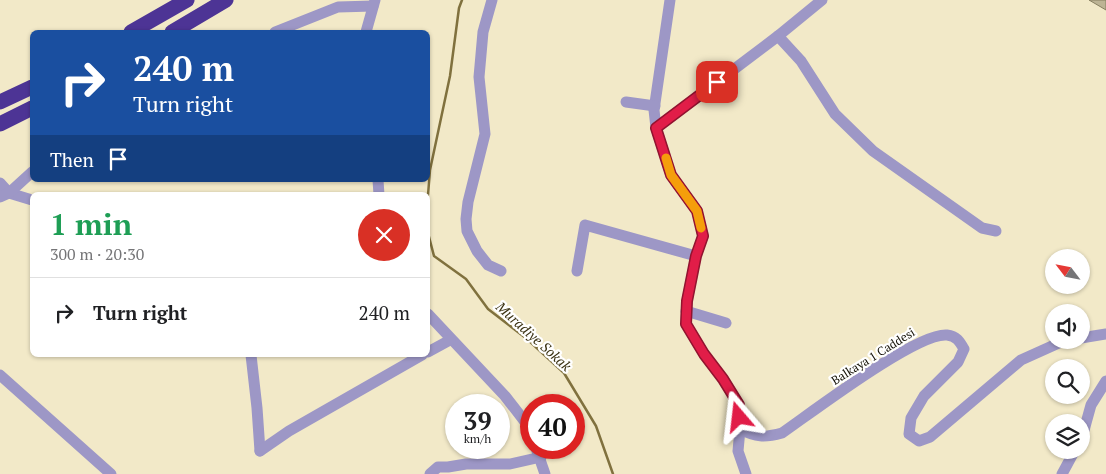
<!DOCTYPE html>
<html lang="en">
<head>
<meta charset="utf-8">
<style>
  :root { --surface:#fff; --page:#f6f6f6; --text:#202124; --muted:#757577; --line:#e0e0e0 }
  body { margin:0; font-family:"PT Serif",serif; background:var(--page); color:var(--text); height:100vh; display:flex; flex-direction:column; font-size:19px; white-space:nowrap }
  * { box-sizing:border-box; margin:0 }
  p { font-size:16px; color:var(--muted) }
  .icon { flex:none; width:28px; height:28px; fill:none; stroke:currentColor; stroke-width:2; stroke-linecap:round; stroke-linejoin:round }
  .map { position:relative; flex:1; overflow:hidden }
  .sheet { position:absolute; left:30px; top:192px; width:400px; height:165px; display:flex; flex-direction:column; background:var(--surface); border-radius:8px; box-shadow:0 1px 4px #0004 }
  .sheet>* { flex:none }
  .top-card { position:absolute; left:30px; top:30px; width:400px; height:152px; border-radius:8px; box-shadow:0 1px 4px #0004; background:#1a4fa0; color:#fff; overflow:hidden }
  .needle { width:32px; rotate:302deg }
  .buttons { position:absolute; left:1045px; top:249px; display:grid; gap:10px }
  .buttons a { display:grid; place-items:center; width:45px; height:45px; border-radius:50%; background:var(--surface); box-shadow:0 1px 4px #0004; font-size:25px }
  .speed { position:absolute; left:445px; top:394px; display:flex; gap:10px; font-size:25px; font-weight:700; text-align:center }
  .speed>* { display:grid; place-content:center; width:65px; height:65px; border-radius:50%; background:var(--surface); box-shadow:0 1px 4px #0004; line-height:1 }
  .speed small { font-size:12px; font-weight:400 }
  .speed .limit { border:8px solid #d22; background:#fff; color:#111 }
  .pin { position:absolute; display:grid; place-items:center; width:42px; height:42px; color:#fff; margin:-21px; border-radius:10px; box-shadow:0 2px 8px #0006 }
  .me { position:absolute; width:55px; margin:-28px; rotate:343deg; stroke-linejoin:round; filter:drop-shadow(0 0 4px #0008) }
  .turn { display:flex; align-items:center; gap:18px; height:105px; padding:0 20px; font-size:22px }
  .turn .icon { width:65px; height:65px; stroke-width:2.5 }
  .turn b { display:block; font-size:35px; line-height:42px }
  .then { display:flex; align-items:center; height:48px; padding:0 20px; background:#0003; gap:10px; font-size:19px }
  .round { display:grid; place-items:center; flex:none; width:52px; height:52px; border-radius:26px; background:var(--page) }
  .summary { display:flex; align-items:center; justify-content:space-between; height:85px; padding:0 20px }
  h1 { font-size:30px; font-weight:700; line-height:38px; color:#1e9e55 }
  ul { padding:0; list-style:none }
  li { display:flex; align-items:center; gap:15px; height:70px; padding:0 20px; border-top:1px solid var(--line) }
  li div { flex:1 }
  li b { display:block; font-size:19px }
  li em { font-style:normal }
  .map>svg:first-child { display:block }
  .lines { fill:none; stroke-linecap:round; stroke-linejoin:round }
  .stream { stroke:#80713e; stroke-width:2.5 }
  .building { fill:#bdb495; stroke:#877f61 }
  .minor { stroke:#9d97c6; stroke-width:11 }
  .highway { stroke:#4d3495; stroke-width:15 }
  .route-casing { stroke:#92132f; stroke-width:12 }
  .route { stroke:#e11d48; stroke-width:9 }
  .slow { stroke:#f59e0b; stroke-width:9 }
  .labels { text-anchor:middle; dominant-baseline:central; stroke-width:4.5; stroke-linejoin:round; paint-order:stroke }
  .street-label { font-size:12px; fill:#131005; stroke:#fff }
  .water-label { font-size:14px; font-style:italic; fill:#3b3213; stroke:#fff }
</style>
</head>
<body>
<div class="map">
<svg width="1106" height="474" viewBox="0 0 1106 474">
  <rect width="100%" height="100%" fill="#f2e9c8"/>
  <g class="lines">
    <!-- stream -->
    <g class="stream">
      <polyline points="428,195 430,170 450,76 459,8 462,0"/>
      <polyline points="428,233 434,256 466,279 488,309 527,339 564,373 596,426 613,474"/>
    </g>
  </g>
  <!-- building -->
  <polygon class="building" points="1089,0 1106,0 1106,10"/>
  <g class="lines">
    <!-- minor -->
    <g class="minor">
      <polyline points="492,0 483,32 479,77 485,134 468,202 466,219 467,231 477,251 488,265 501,271"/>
      <polyline points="670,0 654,110 656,128 671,175 697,211 703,236 696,256 687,301 686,324 704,354 723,379 739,405 740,429 738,451 746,474"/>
      <polyline points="275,32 338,7 373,6"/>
      <polyline points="366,32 375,0"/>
      <polyline points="778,36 801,61 835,114 873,151 982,228 996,231"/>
      <polyline points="626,102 655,106"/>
      <polyline points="656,128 778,36 822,0"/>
      <polyline points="378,180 379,195"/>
      <polyline points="0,183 9,193 32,200"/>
      <polyline points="0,197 9,193 32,172"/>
      <polyline points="577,271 585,225 696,256"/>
      <polyline points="686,311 726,323"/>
      <polyline points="428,314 505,396 526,423 531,436"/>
      <polyline points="1081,338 1106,334"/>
      <polyline points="428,352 450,340"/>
      <polyline points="251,355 257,408 260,451"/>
      <polyline points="0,375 111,474"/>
      <path d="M740,429c16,8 24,9 42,4 29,-20 135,-101 165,-98 10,1 13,7 17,14l-6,13 -34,34 -13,22 -2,16 10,7 11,-4 91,-77 40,-18 12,-2"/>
      <polyline points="1081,441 1091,405 1106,381"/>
      <polyline points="536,448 545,474"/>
      <polyline points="260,451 289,431 422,355"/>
      <polyline points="430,474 438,467 448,467 466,464 510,464 541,457"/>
      <polyline points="1062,474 1075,450"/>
    </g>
    <!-- highway -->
    <g class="highway">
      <polyline points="131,32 187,0"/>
      <polyline points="172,32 226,0"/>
      <polyline points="0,102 32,87"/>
      <polyline points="0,124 32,108"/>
    </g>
  </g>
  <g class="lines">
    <!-- route casing -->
    <g class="route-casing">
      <polyline id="route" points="717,82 656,128 671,175 697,211 703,236 696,256 687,301 686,324 704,354 723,379 739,405 739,417"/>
    </g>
    <!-- route -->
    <use href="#route" class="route"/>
    <!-- slow -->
    <polyline class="slow" points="666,158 671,175 697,211 701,228"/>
  </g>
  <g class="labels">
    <!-- street labels -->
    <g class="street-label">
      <text transform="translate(873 356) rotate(-32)">Balkaya 1 Caddesi</text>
    </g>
    <!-- water labels -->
    <g class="water-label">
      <text transform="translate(534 336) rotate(42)">Muradiye Sokak</text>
    </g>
  </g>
</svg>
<div class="buttons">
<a><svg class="needle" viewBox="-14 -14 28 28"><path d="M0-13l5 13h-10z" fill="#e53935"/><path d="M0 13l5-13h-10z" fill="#757577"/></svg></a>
<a><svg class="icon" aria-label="sound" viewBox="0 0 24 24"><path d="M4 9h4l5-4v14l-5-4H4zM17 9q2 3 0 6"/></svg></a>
<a><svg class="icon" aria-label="search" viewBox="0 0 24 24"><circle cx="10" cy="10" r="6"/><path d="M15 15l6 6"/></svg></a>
<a><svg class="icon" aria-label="layers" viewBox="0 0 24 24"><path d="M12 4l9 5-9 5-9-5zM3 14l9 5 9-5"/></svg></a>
</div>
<div class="speed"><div>39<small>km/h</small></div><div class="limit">40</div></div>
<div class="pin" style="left:717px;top:82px;background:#d93025"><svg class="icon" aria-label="arrive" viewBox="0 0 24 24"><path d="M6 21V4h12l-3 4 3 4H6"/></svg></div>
<svg class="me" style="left:739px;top:417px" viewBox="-20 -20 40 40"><path d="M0-17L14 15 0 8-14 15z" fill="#e11d48" stroke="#fff" stroke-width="4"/></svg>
<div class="top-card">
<div class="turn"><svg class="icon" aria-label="right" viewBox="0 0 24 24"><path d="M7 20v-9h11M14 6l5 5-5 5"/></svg><div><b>240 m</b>Turn right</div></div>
<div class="then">Then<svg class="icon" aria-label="arrive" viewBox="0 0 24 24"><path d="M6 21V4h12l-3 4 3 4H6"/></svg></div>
</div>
<section class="sheet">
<div class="summary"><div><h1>1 min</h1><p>300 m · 20:30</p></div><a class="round" style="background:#d93025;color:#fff"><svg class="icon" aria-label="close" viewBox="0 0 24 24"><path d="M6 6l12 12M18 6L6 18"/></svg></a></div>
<ul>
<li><svg class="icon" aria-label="right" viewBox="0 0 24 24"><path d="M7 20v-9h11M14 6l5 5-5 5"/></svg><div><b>Turn right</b></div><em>240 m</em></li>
</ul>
</section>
</div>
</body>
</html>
